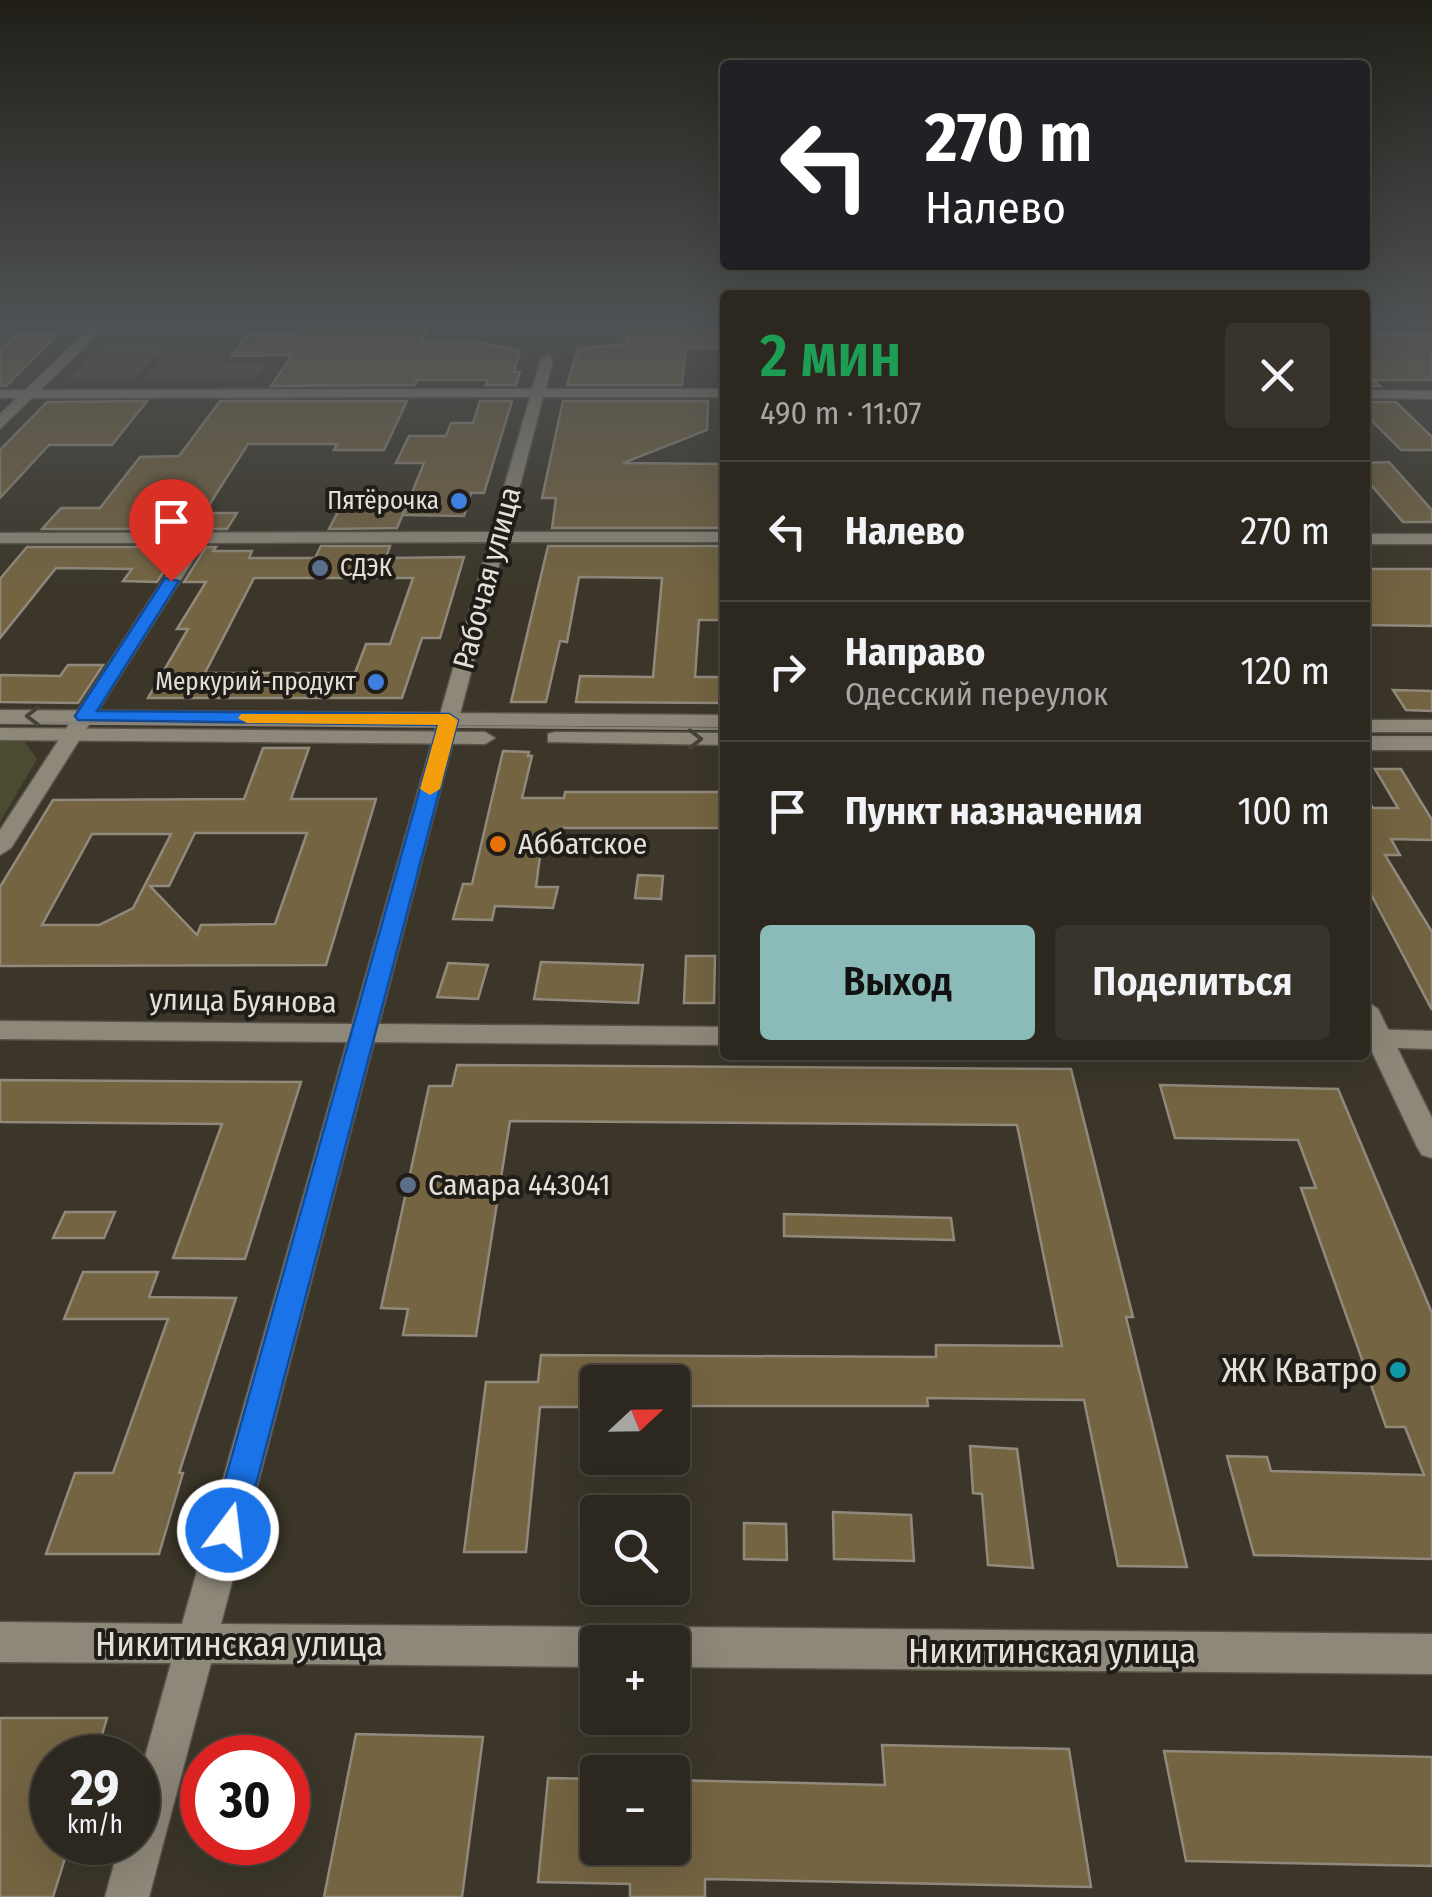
<!DOCTYPE html>
<html lang="ru">
<head>
<meta charset="utf-8">
<style>
  :root { --surface:#2c281f; --page:#38342c; --text:#f1f3f6; --muted:#a6a6a4; --line:#48443d; --accent:#8bbbb9 }
  body { margin:0; font-family:"Fira Sans Condensed",sans-serif; background:var(--page); color:var(--text); height:100vh; display:flex; flex-direction:column; font-size:38px; white-space:nowrap }
  * { box-sizing:border-box; margin:0 }
  p { font-size:32px; color:var(--muted) }
  .icon { flex:none; width:55px; height:55px; fill:none; stroke:currentColor; stroke-width:2; stroke-linecap:round; stroke-linejoin:round }
  .map { position:relative; flex:1; overflow:hidden }
  .details { position:absolute; left:720px; top:290px; width:650px; height:770px; display:flex; flex-direction:column; background:var(--surface); border-radius:10px; box-shadow:0 10px 40px #0002,0 0 0 2px var(--line) }
  .details>* { flex:none }
  .hud { position:absolute; left:720px; top:60px; width:650px; height:210px; border-radius:10px; box-shadow:0 10px 40px #0002,0 0 0 2px var(--line); background:#202124; color:#fff; overflow:hidden }
  .needle { width:65px; rotate:68deg }
  .buttons { position:absolute; left:580px; top:1365px; display:grid; gap:20px }
  .buttons a { display:grid; place-items:center; width:110px; height:110px; border-radius:10px; background:var(--surface); box-shadow:0 10px 40px #0002,0 0 0 2px var(--line); font-size:50px }
  .speed { position:absolute; left:30px; top:1735px; display:flex; gap:20px; font-size:50px; font-weight:700; text-align:center }
  .speed>* { display:grid; place-content:center; width:130px; height:130px; border-radius:50%; background:var(--surface); box-shadow:0 10px 40px #0002,0 0 0 2px var(--line); line-height:1 }
  .speed small { font-size:25px; font-weight:400 }
  .speed .limit { border:15px solid #d22; background:#fff; color:#111 }
  .pin { position:absolute; display:grid; place-items:center; width:85px; height:85px; color:#fff; margin:-102px -42px; border-radius:50% 50% 50% 0; rotate:-45deg; box-shadow:0 0 10px #0007 }
  .pin .icon { rotate:45deg }
  .me { position:absolute; width:110px; margin:-55px; rotate:15deg; stroke-linejoin:round; filter:drop-shadow(0 0 8px #0008) }
  .turn { display:flex; align-items:center; gap:35px; height:210px; padding:0 40px; font-size:45px }
  .turn .icon { width:130px; height:130px; stroke-width:2.5 }
  .turn b { display:block; font-size:70px; line-height:85px }
  .round { display:grid; place-items:center; flex:none; width:105px; height:105px; border-radius:10px; background:var(--page) }
  .head { display:flex; align-items:center; justify-content:space-between; height:170px; padding:0 40px }
  h1 { font-size:60px; font-weight:600; line-height:75px; color:#1e9e55 }
  .primary-button { display:flex; gap:20px; margin-top:auto; padding:20px 40px }
  .primary-button a { flex:1; height:115px; border-radius:10px; background:var(--accent); color:#111; font-size:40px; font-weight:600; line-height:115px; text-align:center }
  .primary-button a+a { background:var(--page); color:var(--text) }
  ul { padding:0; list-style:none }
  li { display:flex; align-items:center; gap:30px; height:140px; padding:0 40px; border-top:2px solid var(--line) }
  li div { flex:1 }
  li b { display:block; font-size:38px }
  li em { font-style:normal }
  .map>svg:first-child { display:block }
  .green { fill:#4a4b30 }
  .building { fill:#746442; stroke:#918a7c; stroke-width:2.5; fill-rule:evenodd }
  .lines { fill:none; stroke-linecap:round; stroke-linejoin:round }
  .minor-casing { stroke:#585449; stroke-width:3 }
  .secondary-casing { stroke:#585449; stroke-width:3 }
  .minor { fill:#8e887a; fill-rule:evenodd }
  .secondary { fill:#8e887a; fill-rule:evenodd }
  .tram { stroke:#878378; stroke-width:2.5 }
  .oneway { stroke:#46423a }
  .route { fill:#1a73e8; stroke:#114b97; stroke-width:2.5 }
  .slow { fill:#f59e0b }
  .shop-dot { fill:#3f7fe0; stroke:#201d18; stroke-width:4 }
  .service-dot { fill:#5c6f8a; stroke:#201d18; stroke-width:4 }
  .food-dot { fill:#e8710a; stroke:#201d18; stroke-width:4 }
  .culture-dot { fill:#0f9aa8; stroke:#201d18; stroke-width:4 }
  .labels { text-anchor:middle; dominant-baseline:central; stroke-width:8; stroke-linejoin:round; paint-order:stroke }
  .far-poi-label { font-size:25px; fill:#e4e0d8; stroke:#201d18; text-anchor:end }
  .street-label { font-size:30px; fill:#e4e0d8; stroke:#201d18 }
  .poi-label { font-size:30px; fill:#e4e0d8; stroke:#201d18; text-anchor:start }
  .near-poi-label { font-size:35px; fill:#e4e0d8; stroke:#201d18; text-anchor:end }
  .near-street-label { font-size:35px; fill:#e4e0d8; stroke:#201d18 }
</style>
</head>
<body>
<div class="map">
<svg width="1432" height="1897" viewBox="0 0 1432 1897">
  <rect width="100%" height="100%" fill="#3b3629"/>
  <!-- green -->
  <g class="green">
    <polygon points="103,344 166,344 135,379 68,379"/>
    <polygon points="167,354 226,354 219,364 266,364 255,380 144,379"/>
    <polygon points="0,740 23,740 37,759 0,822"/>
  </g>
  <!-- building -->
  <g class="building">
    <polygon points="303,324 424,324 428,328 422,342 478,342 520,351 514,372 520,372 516,385 486,385 488,380 417,380 415,385 271,386 292,355 232,356 247,335 296,335"/>
    <polygon points="629,324 719,324 722,348 686,348 682,385 567,385 578,349 626,344"/>
    <polygon points="18,334 58,334 6,386 0,386 0,350"/>
    <polygon points="1365,334 1432,334 1432,380 1373,380 1380,386 1365,386"/>
    <polygon points="147,401 112,445 49,445 0,498 0,450 47,402"/>
    <polygon points="220,401 407,401 384,450 334,450 337,444 248,444 204,513 237,513 227,529 42,529 61,508 100,508 140,457 179,456"/>
    <polygon points="480,401 512,401 484,493 471,493 464,516 403,515 424,463 396,463 409,436 446,436 451,423 473,423"/>
    <polygon points="563,401 708,401 707,430 623,463 725,464 725,528 552,528 556,498 542,498"/>
    <polygon points="1365,402 1396,402 1432,437 1432,450 1401,450 1365,414"/>
    <polygon points="1389,462 1432,510 1432,522 1403,522 1365,478 1365,463"/>
    <polygon points="343,502 408,502 397,528 329,529"/>
    <path d="M321,546h69l-4,12 78,-1 -24,81h-18l-20,60h-254l40,-69h-11l29,-47h-22l22,-35h10l-3,4h39l-3,7h66zM254,578h159l-23,66h-24l-11,29h-150z"/>
    <polygon points="548,546 725,546 725,620 699,620 695,677 725,677 725,703 576,702 580,676 653,677 662,578 579,577 567,642 560,641 546,702 511,702"/>
    <polygon points="27,547 180,547 157,582 123,581 132,569 56,568 0,638 0,579"/>
    <polygon points="1365,569 1432,569 1432,626 1365,625"/>
    <polygon points="68,665 103,665 78,703 0,702 0,675 60,676"/>
    <polygon points="1393,690 1432,691 1432,711 1406,710"/>
    <path d="M263,748h46l-18,51h85l-50,166 -326,1v-79l53,-87 191,-1zM195,833h112l-32,91 -74,1 -4,10 -47,-49h19zM92,834h79l-38,74 -34,17h-57z"/>
    <polygon points="503,751 529,752 528,756 532,756 522,798 564,798 565,792 725,792 725,828 560,828 542,840 536,887 558,887 553,908 495,906 492,920 453,919 463,884 472,884"/>
    <polygon points="1375,769 1401,769 1432,820 1432,840 1391,839 1400,855 1385,855 1432,932 1432,1010 1365,883 1365,794 1373,808 1398,808"/>
    <polygon points="638,875 663,876 661,899 635,898"/>
    <polygon points="686,956 715,956 714,1003 684,1003"/>
    <polygon points="541,962 643,965 638,1003 534,999"/>
    <polygon points="448,963 488,965 478,999 437,997"/>
    <polygon points="457,1065 1071,1069 1133,1317 1126,1317 1187,1567 1118,1566 1084,1400 927,1398 928,1406 672,1406 672,1382 598,1382 598,1407 540,1407 526,1552 464,1552 486,1382 538,1382 541,1355 936,1357 936,1345 1062,1346 1017,1125 510,1121 476,1336 403,1335 408,1309 381,1308 429,1086 452,1086"/>
    <polygon points="0,1080 301,1082 245,1259 173,1258 222,1124 0,1122"/>
    <polygon points="1160,1085 1338,1089 1432,1313 1432,1559 1254,1555 1227,1456 1267,1457 1271,1471 1424,1475 1405,1427 1386,1427 1301,1188 1316,1188 1298,1140 1175,1138"/>
    <polygon points="65,1212 115,1212 104,1238 53,1238"/>
    <polygon points="784,1214 951,1218 954,1240 784,1236"/>
    <polygon points="83,1272 158,1272 149,1297 236,1298 179,1473 183,1473 159,1554 46,1554 75,1473 113,1473 168,1319 64,1319"/>
    <polygon points="970,1446 1017,1449 1033,1568 988,1565 982,1494 973,1493"/>
    <polygon points="833,1512 911,1515 914,1561 834,1559"/>
    <polygon points="744,1523 786,1524 787,1560 744,1559"/>
    <polygon points="0,1718 107,1718 95,1758 52,1758 52,1842 70,1842 53,1897 0,1897"/>
    <polygon points="356,1734 483,1737 462,1897 324,1897"/>
    <polygon points="882,1745 1069,1749 1091,1887 705,1879 705,1897 630,1897 630,1884 538,1882 548,1778 598,1779 598,1848 672,1848 672,1780 885,1785"/>
    <polygon points="1164,1751 1432,1757 1432,1866 1186,1861"/>
  </g>
  <g class="lines">
    <!-- minor casing -->
    <g class="minor-casing">
      <g id="minor">
        <polygon points="547,355 553,359 546,389 725,389 725,397 543,397 508,532 725,532 725,542 505,542 379,1024 725,1027 725,1045 374,1042 221,1624 598,1627 612,1633 616,1642 598,1642 598,1667 211,1663 149,1897 105,1897 120,1842 138,1842 138,1782 171,1663 0,1662 0,1622 182,1624 347,1042 0,1039 0,1021 352,1024 489,542 204,543 11,848 0,855 0,830 187,543 0,543 0,533 491,532 530,397 0,398 0,390 532,389 541,359"/>
        <polygon points="1365,390 1432,391 1432,399 1365,398"/>
        <rect x="1365" y="534" width="67" height="10"/>
        <polygon points="1365,1029 1432,1031 1432,1049 1365,1047"/>
        <polygon points="672,1627 1432,1634 1432,1674 672,1667 672,1642 654,1642 658,1633"/>
      </g>
    </g>
    <!-- secondary casing -->
    <g class="secondary-casing">
      <g id="secondary">
        <polygon points="95,324 108,324 0,429 0,417"/>
        <polygon points="0,710 725,715 725,727 0,722"/>
        <rect x="1365" y="720" width="67" height="12"/>
        <polygon points="0,728 485,732 495,738 485,744 0,740"/>
        <polygon points="555,732 725,733 725,745 548,742 548,734"/>
        <rect x="1365" y="738" width="67" height="12"/>
        <polygon points="1365,1000 1378,1009 1432,1118 1432,1158 1422,1155 1417,1147 1365,1037"/>
      </g>
    </g>
    <!-- minor -->
    <use href="#minor" class="minor"/>
    <!-- secondary -->
    <use href="#secondary" class="secondary"/>
    <!-- tram -->
    <g class="tram">
      <polyline points="0,415 95,324"/>
      <polyline points="0,723 725,729"/>
      <polyline points="1365,737 1432,737"/>
    </g>
  </g>
  <!-- one-way arrows -->
  <defs><path id="oneway-chevron" d="M-2-3.5L2.5 0L-2 3.5" fill="none" stroke-width="1.6" stroke-linecap="round" stroke-linejoin="round" transform="scale(2.5)"/></defs>
  <g class="oneway">
    <use href="#oneway-chevron" transform="translate(33 716) rotate(-180)"/>
    <use href="#oneway-chevron" transform="translate(695 739)"/>
  </g>
  <!-- sky -->
  <linearGradient id="sky" x2="0" y2="1"><stop stop-color="#201e17"/><stop offset="0.55" stop-color="#4f5254"/><stop offset="1" stop-color="#4f5254" stop-opacity="0"/></linearGradient>
  <rect width="1432" height="590" fill="url(#sky)"/>
  <!-- route -->
  <polygon class="route" points="165,578 179,581 97,711 449,714 458,720 244,1530 239,1541 228,1545 216,1541 211,1530 438,725 78,720 75,716"/>
  <!-- slow -->
  <polygon class="slow" points="241,714 449,714 458,720 440,789 430,795 420,789 438,725 247,723 238,718"/>
  <!-- markers -->
  <g class="shop-dot">
    <circle cx="459" cy="501" r="10"/>
    <circle cx="376" cy="682" r="10"/>
  </g>
  <g class="service-dot">
    <circle cx="320" cy="568" r="10"/>
    <circle cx="408" cy="1185" r="10"/>
  </g>
  <circle class="food-dot" cx="498" cy="844" r="10"/>
  <circle class="culture-dot" cx="1398" cy="1370" r="10"/>
  <g class="labels">
    <!-- far-poi labels -->
    <g class="far-poi-label">
      <text x="439" y="501">Пятёрочка</text>
      <text x="340" y="568" text-anchor="start">СДЭК</text>
      <text x="356" y="682">Меркурий-продукт</text>
    </g>
    <!-- street labels -->
    <g class="street-label">
      <text transform="translate(487 578) rotate(-75)">Рабочая улица</text>
      <text transform="translate(243 1001) rotate(1)">улица Буянова</text>
    </g>
    <!-- poi labels -->
    <g class="poi-label">
      <text x="518" y="844">Аббатское</text>
      <text x="428" y="1185">Самара 443041</text>
    </g>
    <!-- near-poi labels -->
    <g class="near-poi-label">
      <text x="1378" y="1370">ЖК Кватро</text>
    </g>
    <!-- near-street labels -->
    <g class="near-street-label">
      <text x="239" y="1644">Никитинская улица</text>
      <text x="1052" y="1651">Никитинская улица</text>
    </g>
  </g>
</svg>
<div class="buttons">
<a><svg class="needle" viewBox="-14 -14 28 28"><path d="M0-13l5 13h-10z" fill="#e53935"/><path d="M0 13l5-13h-10z" fill="#a6a6a4"/></svg></a>
<a><svg class="icon" aria-label="search" viewBox="0 0 24 24"><circle cx="10" cy="10" r="6"/><path d="M15 15l6 6"/></svg></a>
<a>+</a>
<a>−</a>
</div>
<div class="speed"><div>29<small>km/h</small></div><div class="limit">30</div></div>
<div class="pin" style="left:171px;top:581px;background:#d93025"><svg class="icon" aria-label="arrive" viewBox="0 0 24 24"><path d="M6 21V4h12l-3 4 3 4H6"/></svg></div>
<svg class="me" style="left:228px;top:1530px" viewBox="-20 -20 40 40"><circle r="17" fill="#1a73e8" stroke="#fff" stroke-width="3"/><path d="M0-11L8 9 0 5-8 9z" fill="#fff"/></svg>
<div class="hud">
<div class="turn"><svg class="icon" aria-label="left" viewBox="0 0 24 24"><path d="M17 20v-9H6M10 6l-5 5 5 5"/></svg><div><b>270 m</b>Налево</div></div>
</div>
<section class="details">
<div class="head"><div><h1>2 мин</h1><p>490 m · 11:07</p></div><a class="round"><svg class="icon" aria-label="close" viewBox="0 0 24 24"><path d="M6 6l12 12M18 6L6 18"/></svg></a></div>
<ul>
<li><svg class="icon" aria-label="left" viewBox="0 0 24 24"><path d="M17 20v-9H6M10 6l-5 5 5 5"/></svg><div><b>Налево</b></div><em>270 m</em></li>
<li><svg class="icon" aria-label="right" viewBox="0 0 24 24"><path d="M7 20v-9h11M14 6l5 5-5 5"/></svg><div><b>Направо</b><p>Одесский переулок</p></div><em>120 m</em></li>
<li><svg class="icon" aria-label="arrive" viewBox="0 0 24 24"><path d="M6 21V4h12l-3 4 3 4H6"/></svg><div><b>Пункт назначения</b></div><em>100 m</em></li>
</ul>
<div class="primary-button"><a>Выход</a><a>Поделиться</a></div>
</section>
</div>
</body>
</html>
